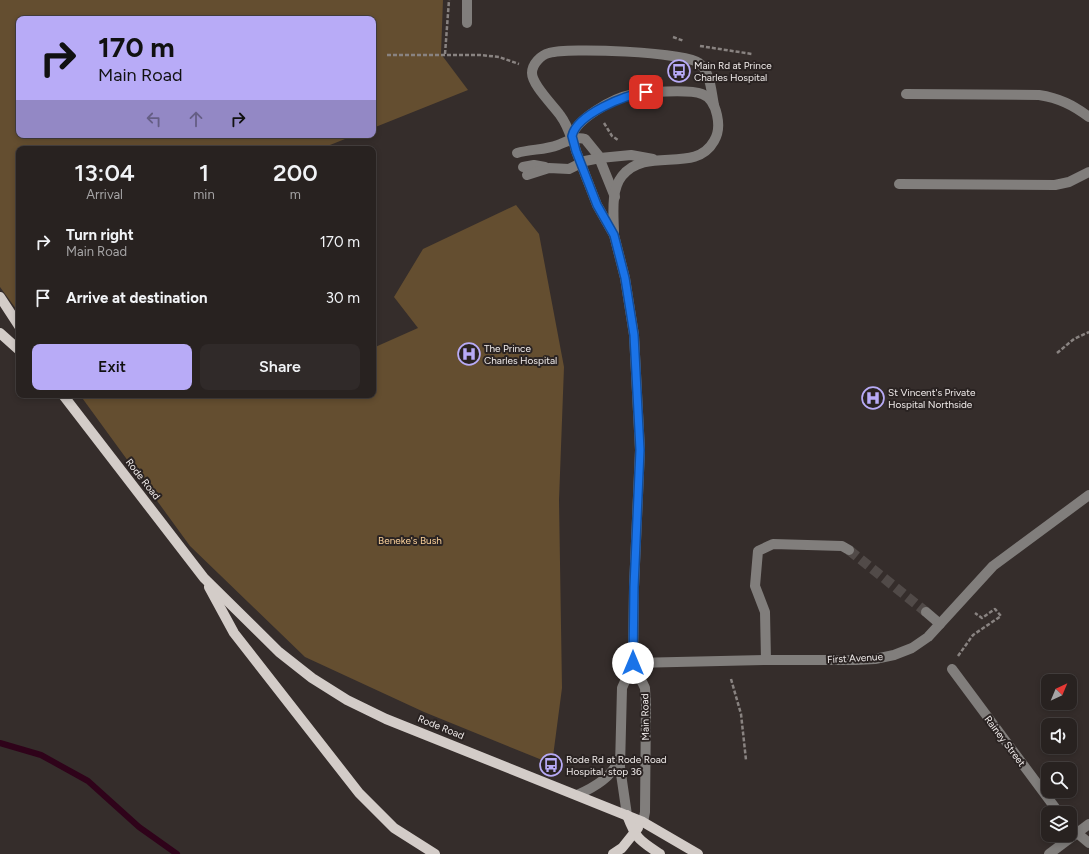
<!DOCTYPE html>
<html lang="en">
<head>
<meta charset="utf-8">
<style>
  :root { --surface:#282220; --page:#302a29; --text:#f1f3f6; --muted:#a5a4a5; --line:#443f3e; --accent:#b8abf7 }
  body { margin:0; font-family:Figtree,sans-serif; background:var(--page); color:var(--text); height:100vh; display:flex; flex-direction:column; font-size:15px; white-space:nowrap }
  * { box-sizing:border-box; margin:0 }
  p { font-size:13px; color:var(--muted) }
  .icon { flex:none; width:22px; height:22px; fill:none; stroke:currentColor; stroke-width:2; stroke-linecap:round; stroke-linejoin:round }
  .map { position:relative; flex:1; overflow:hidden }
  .details { position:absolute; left:16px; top:146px; width:360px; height:252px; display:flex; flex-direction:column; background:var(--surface); border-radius:8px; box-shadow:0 2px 6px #0003,0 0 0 1px var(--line) }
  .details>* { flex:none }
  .top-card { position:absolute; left:16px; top:16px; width:360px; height:122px; border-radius:8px; box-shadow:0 2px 6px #0003,0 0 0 1px var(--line); background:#b8abf7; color:#111; overflow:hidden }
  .needle { width:26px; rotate:44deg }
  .tools { position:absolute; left:1041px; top:674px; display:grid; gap:8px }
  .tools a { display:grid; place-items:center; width:36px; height:36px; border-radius:8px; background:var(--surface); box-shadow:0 2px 6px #0003,0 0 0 1px var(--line); font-size:20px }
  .pin { position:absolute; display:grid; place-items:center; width:34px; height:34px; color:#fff; margin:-17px; border-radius:8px; box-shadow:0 2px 6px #0006 }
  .me { position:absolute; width:44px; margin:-22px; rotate:0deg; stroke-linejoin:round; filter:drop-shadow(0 0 3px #0008) }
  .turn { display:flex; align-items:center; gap:14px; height:84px; padding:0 16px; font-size:18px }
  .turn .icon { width:52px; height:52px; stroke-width:2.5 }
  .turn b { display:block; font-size:28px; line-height:34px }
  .lanes { display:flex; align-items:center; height:38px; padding:0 16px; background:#0003; justify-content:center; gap:20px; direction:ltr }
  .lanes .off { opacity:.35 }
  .eta { display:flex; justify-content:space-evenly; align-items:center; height:68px; text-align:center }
  .eta b { font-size:24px; font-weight:600; line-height:28px }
  .action { display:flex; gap:8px; margin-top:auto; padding:8px 16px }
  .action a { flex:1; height:46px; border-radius:8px; background:var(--accent); color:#111; font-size:16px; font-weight:600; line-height:46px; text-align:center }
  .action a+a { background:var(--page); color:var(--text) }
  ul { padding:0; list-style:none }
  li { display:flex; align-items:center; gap:12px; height:56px; padding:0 16px }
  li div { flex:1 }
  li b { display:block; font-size:15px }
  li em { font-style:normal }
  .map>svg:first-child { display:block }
  .green { fill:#644e30 }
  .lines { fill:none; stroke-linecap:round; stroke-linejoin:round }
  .stream { stroke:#2f031a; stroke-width:6 }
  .minor-tunnel { stroke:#514a48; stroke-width:10; stroke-dasharray:10 5; stroke-linecap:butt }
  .path { stroke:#898381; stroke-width:2.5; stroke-dasharray:4 2; stroke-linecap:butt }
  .minor { stroke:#817e7c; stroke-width:10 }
  .major { stroke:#d3ccc8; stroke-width:10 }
  .route-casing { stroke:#114b97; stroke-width:10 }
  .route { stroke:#1a73e8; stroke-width:7 }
  .labels { text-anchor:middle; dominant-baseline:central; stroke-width:4; stroke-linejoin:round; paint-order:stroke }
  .poi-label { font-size:10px; fill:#f0ebea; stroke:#2a2322; text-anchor:start }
  .street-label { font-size:10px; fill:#f0ebea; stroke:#2a2322 }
  .park-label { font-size:10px; fill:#fcd29b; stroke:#2a2322 }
</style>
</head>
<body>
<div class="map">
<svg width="1089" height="854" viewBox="0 0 1089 854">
  <rect width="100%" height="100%" fill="#352d2b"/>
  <!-- green -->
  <g class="green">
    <polygon points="0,0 443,0 441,54 468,90 373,128 373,19 19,19 19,135 355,135 320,149 19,149 19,313 0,287"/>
    <polygon points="516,205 539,234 564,367 559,500 562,688 552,764 424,712 305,657 190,546 80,395 373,395 373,348 418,328 394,297 423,249"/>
  </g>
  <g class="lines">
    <!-- stream -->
    <polyline class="stream" points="0,743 41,755 88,781 139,827 177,854"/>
    <!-- minor-tunnel -->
    <polyline class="minor-tunnel" points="849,550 926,612"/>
    <!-- path -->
    <g class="path">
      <polyline points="673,37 684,41"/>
      <polyline points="700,46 752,54"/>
      <polyline points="445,54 449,0"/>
      <polyline points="387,55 480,55 499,57 519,64"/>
      <polyline points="604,123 612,136 618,140"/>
      <polyline points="1057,353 1074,339 1089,332"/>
      <polyline points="958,656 973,635 1001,616 995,609 982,618 975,613"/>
      <polyline points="731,679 741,714 746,760"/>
    </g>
    <!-- minor -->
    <g class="minor">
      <polyline points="467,0 467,23"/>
      <path d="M906,94l133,1c20,3 34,10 50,22"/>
      <path d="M572,140c-3,-9 -6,-17 -12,-25 -7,-10 -28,-30 -28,-42 0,-9 9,-18 17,-20 19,-6 136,-1 150,10 12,10 12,28 15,42"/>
      <path d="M517,153c14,-4 28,-3 41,-8 8,-3 18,-9 27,-6l13,16 17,42"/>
      <polyline points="523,167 534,165 545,167"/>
      <polyline points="527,175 549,168 569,169 585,161 600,158 631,155 653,159"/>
      <polyline points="899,184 1055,185 1069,182 1089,172"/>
      <path d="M614,235c0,-18 -4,-44 8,-59 25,-31 73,-1 92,-35 5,-8 5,-17 3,-26 -2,-9 -6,-18 -15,-21 -13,-5 -58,-2 -72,1 -16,3 -54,24 -58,41l4,15 21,54 17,30 11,43 9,57 6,115 -6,137 -1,76 12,25 1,16 -1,108 -2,10"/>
      <polyline points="926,612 940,624"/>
      <polyline points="766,660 765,612 755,586 758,551 773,544 842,546 849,550"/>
      <polyline points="633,663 766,660 856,660 875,659 894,655 912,648 928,637 993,566 1089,495"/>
      <polyline points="952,669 1059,813"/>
      <path d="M577,795c18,-8 35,-18 43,-37"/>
      <polyline points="627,815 620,767 622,688 633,663"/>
      <polyline points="1070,827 1089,843"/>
      <polyline points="1049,854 1089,824"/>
    </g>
    <!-- major -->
    <g class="major">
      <polyline points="0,297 19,326"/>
      <polyline points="0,333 19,350"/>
      <polyline points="63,395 204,578 279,652 312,678 347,700 386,719 643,822 698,854"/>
      <polyline points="209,587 234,633 359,793 394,828 435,854"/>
      <path d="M627,815c9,24 12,25 33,39"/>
      <polyline points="613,854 622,848 638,828"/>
    </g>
  </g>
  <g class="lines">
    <!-- route casing -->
    <g class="route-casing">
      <path id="route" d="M633,663l1,-76 6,-137 -6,-115 -9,-57 -11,-43 -17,-30 -21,-54 -4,-15c5,-22 53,-41 74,-44"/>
    </g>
    <!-- route -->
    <use href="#route" class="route"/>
  </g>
  <!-- icons -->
  <defs>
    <g id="bus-ring" transform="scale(1.15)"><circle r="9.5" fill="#2a2322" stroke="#b8abf7" stroke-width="1.5"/><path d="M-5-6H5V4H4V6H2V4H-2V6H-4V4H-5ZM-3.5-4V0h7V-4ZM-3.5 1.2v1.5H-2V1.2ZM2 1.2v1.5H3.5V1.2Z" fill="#b8abf7"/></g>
    <g id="hospital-ring" transform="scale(1.15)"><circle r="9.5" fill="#2a2322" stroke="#b8abf7" stroke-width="1.5"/><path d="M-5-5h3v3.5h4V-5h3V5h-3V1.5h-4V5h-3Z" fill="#b8abf7"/></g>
  </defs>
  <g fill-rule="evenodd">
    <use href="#bus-ring" x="679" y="71"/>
    <use href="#hospital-ring" x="469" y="354"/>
    <use href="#hospital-ring" x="873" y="398"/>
    <use href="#bus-ring" x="551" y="765"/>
  </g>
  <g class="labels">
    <!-- poi labels -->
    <g class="poi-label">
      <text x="694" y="65">Main Rd at Prince<tspan x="694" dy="12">Charles Hospital</tspan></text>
      <text x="484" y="348">The Prince<tspan x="484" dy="12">Charles Hospital</tspan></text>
      <text x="888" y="392">St Vincent's Private<tspan x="888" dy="12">Hospital Northside</tspan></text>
      <text x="566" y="759">Rode Rd at Rode Road<tspan x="566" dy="12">Hospital, stop 36</tspan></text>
    </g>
    <!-- street labels -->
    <g class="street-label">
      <text transform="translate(143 479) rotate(52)">Rode Road</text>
      <text transform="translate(855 658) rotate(-3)">First Avenue</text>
      <text transform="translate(645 717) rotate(-91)">Main Road</text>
      <text transform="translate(441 727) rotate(22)">Rode Road</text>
      <text transform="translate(1005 741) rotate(53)">Rainey Street</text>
    </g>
    <!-- park labels -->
    <g class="park-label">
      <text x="410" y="540">Beneke's Bush</text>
    </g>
  </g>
</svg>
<div class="tools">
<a><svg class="needle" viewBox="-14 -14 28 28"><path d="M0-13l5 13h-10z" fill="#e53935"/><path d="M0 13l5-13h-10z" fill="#a5a4a5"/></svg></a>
<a><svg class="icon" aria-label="sound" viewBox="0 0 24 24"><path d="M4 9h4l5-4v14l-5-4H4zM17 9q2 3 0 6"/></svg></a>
<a><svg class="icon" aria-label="search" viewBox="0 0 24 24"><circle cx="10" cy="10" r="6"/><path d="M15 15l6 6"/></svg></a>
<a><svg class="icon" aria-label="layers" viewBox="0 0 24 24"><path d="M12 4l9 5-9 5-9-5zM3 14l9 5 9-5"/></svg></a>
</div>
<div class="pin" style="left:646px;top:92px;background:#d93025"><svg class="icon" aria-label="arrive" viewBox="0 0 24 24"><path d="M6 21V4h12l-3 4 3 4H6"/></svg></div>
<svg class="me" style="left:633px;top:663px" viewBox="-20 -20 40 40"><circle r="19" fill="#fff"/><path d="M0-13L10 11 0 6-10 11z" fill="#1a73e8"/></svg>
<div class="top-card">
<div class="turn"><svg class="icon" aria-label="right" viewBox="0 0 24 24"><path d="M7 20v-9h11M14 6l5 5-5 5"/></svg><div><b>170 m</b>Main Road</div></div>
<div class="lanes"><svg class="icon off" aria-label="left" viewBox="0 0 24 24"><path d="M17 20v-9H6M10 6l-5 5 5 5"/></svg><svg class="icon off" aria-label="ahead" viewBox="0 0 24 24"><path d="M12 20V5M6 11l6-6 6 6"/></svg><svg class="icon" aria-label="right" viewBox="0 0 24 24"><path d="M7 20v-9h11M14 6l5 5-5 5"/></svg></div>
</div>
<section class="details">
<div class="eta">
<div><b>13:04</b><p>Arrival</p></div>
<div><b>1</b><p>min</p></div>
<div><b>200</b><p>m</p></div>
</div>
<ul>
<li><svg class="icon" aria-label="right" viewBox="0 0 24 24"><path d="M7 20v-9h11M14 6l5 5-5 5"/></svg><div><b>Turn right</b><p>Main Road</p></div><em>170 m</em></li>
<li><svg class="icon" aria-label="arrive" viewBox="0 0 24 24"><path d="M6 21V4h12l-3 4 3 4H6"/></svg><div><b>Arrive at destination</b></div><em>30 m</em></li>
</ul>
<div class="action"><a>Exit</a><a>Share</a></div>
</section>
</div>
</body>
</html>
